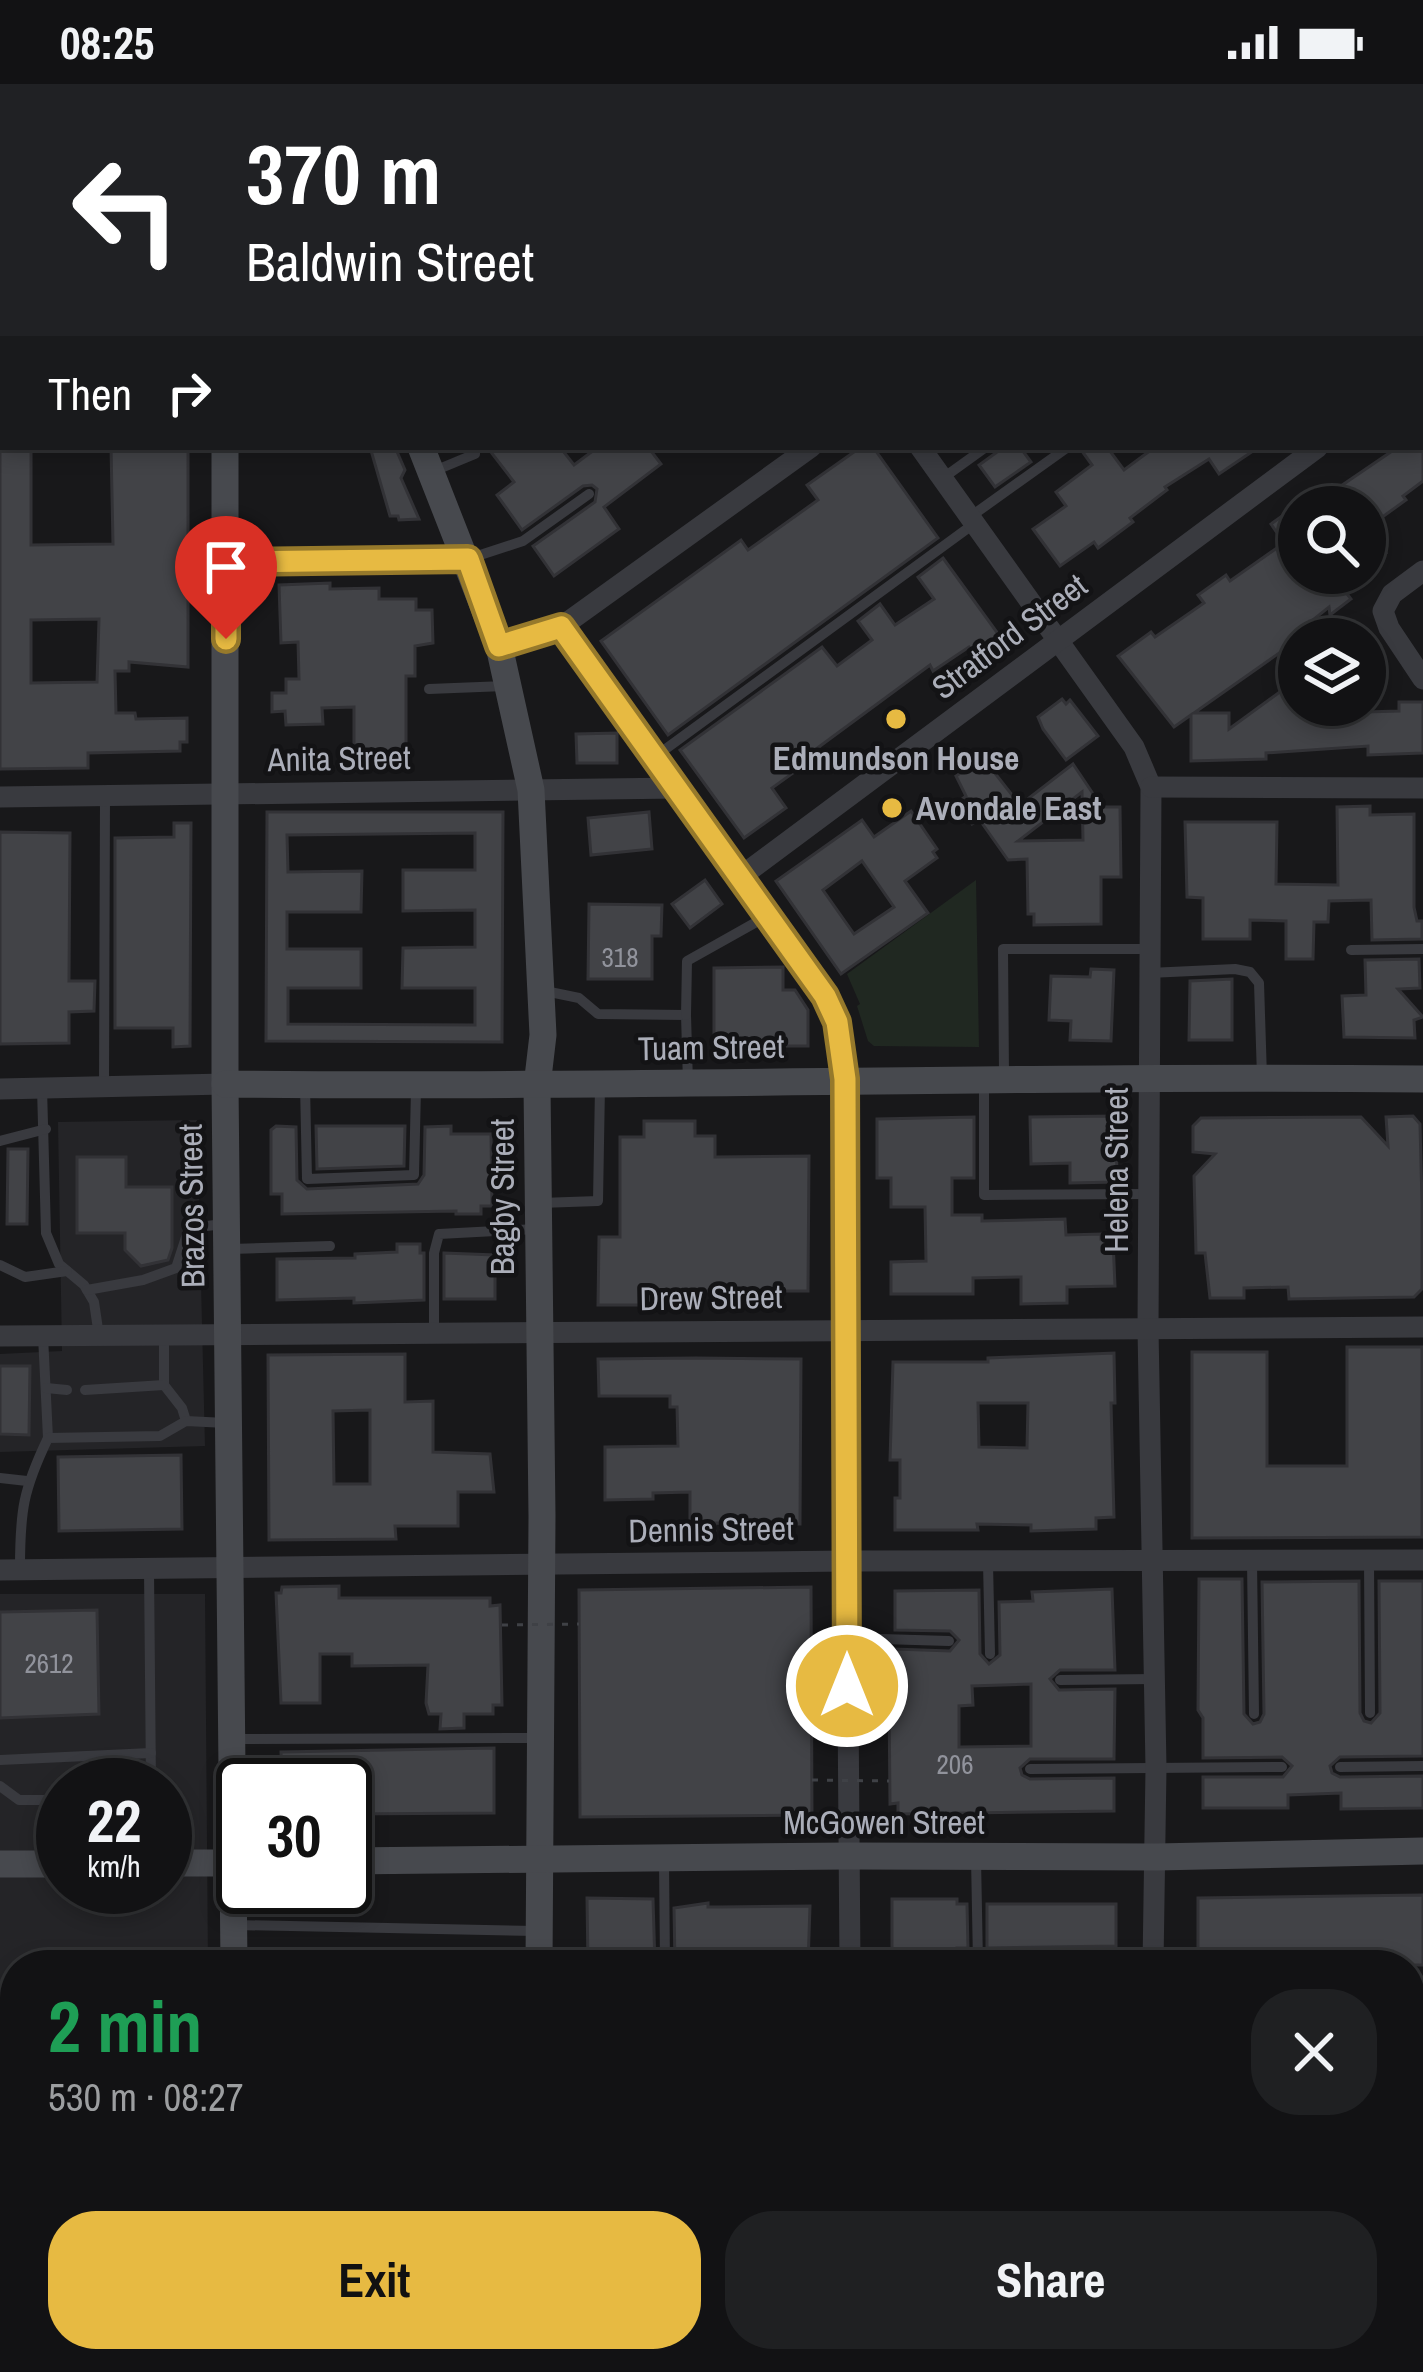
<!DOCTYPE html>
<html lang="en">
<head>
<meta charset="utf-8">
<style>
  :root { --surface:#121214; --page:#1f2022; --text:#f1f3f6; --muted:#9c9ea0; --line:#313234; --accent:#e7ba42 }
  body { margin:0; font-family:"Archivo Narrow",sans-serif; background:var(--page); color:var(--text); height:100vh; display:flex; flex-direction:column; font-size:45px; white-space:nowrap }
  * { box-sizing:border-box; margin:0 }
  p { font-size:39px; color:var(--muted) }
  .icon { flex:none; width:66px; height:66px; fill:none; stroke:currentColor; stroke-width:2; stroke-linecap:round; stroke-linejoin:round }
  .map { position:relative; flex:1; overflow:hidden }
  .drawer { position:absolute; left:0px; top:1866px; width:1425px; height:423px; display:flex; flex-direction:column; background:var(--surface); border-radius:48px 48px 0 0; box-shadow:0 6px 18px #0003,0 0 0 3px var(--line) }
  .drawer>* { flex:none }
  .top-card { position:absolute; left:0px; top:0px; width:1425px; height:366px; box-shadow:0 6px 18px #0003,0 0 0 3px var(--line); background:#202124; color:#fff; overflow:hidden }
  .tools { position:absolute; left:1278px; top:402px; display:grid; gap:24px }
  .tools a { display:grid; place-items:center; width:108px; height:108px; border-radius:50%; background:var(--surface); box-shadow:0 6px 18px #0003,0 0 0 3px var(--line); font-size:60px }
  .speed { position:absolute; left:36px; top:1674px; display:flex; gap:24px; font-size:60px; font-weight:700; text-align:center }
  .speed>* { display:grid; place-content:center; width:156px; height:156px; border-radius:50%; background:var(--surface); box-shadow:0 6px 18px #0003,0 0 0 3px var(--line); line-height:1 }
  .speed small { font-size:30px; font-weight:400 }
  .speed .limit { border:6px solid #111; border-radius:18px; background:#fff; color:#111 }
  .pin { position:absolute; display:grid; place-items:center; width:102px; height:102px; color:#fff; margin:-123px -51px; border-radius:50% 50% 50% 0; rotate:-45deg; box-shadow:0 0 12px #0007 }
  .pin .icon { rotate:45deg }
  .me { position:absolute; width:132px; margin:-66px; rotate:0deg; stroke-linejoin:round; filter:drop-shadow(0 0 9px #0008) }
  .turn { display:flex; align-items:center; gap:42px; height:252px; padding:0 48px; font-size:54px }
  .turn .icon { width:156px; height:156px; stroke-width:2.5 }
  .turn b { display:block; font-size:84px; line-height:102px }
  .then { display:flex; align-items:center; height:114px; padding:0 48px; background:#0003; gap:24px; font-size:45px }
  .round { display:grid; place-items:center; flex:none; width:126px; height:126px; border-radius:48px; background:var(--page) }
  .overview { display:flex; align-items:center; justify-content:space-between; height:204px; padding:0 48px }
  h1 { font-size:72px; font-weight:700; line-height:90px; color:#1e9e55 }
  .button { display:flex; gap:24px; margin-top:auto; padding:24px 48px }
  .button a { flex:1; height:138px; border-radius:48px; background:var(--accent); color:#111; font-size:48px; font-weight:700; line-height:138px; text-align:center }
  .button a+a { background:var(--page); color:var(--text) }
  .status { display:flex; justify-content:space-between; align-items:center; height:84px; padding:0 60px; background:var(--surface); direction:ltr }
  .status svg { height:33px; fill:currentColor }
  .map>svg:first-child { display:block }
  .built { fill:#242427; fill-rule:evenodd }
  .green { fill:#202821 }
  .building { fill:#424347; stroke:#323236; stroke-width:3; fill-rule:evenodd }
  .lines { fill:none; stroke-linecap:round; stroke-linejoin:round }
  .lane { stroke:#393a3f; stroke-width:10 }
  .street { stroke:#393a3f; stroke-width:21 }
  .secondary { stroke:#47494e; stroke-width:27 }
  .primary { stroke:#55575d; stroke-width:33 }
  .highway { stroke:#65676f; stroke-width:36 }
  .path-bridge { stroke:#3f4146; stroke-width:3; stroke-dasharray:6 9; stroke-linecap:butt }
  .route-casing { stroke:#96792b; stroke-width:30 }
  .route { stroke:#e7ba42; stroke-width:21 }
  .poi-dot { fill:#e7ba42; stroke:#131315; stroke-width:4.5 }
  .labels { text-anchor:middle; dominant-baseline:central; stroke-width:9; stroke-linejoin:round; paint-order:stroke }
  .number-label { font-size:27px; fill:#91939c }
  .street-label { font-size:33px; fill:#abaeb9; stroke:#131315 }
  .poi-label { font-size:33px; font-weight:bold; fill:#abaeb9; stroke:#131315 }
</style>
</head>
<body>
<div class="status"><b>08:25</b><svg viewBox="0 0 49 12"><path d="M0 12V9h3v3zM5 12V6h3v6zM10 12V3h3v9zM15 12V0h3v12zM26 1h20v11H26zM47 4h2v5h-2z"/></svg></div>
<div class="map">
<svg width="1423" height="2288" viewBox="0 0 1423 2288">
  <rect width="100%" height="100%" fill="#18181a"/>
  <!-- built -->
  <g class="built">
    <polygon points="197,1036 205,1362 0,1368 0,1270 62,1267 58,1038"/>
    <path d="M0,1510h205l3,371h-193v393h196v14h-211zM63,1701h102v102h-102z"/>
  </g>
  <!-- green -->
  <polygon class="green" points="976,796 979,963 874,962 868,957 857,922 860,920 847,890"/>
  <!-- building -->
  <g class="building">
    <path d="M0,363h31v98l82,-1 -2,-97h77v220l-59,-5v9h-14l1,42h19l1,6 51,-1v24h-7v9l-92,2v15l-88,1zM99,535l-2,63 -66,1v-63z"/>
    <polygon points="370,363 395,363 405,386 401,394 419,435 399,436 398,432 390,432"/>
    <polygon points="487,363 560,363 574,381 598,363 648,363 661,380 604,423 619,445 554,492 533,462 595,418 597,405 592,401 583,402 522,446 497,411 514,398"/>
    <polygon points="861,363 873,363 938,454 668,651 601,557 741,456 748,466 818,416 807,401"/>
    <polygon points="1004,363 1020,363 1031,378 995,403 979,381"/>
    <polygon points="1079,363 1107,363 1124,386 1155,363 1259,363 1219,390 1209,375 1165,403 1167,406 1130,434 1133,438 1098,464 1094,458 1060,482 1033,445 1066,422 1056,408 1092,381"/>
    <polygon points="1398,363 1423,363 1423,397 1403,412 1406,416 1367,444 1386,469 1365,484 1365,423 1310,423"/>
    <polygon points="1299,420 1299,489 1359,489 1341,502 1351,515 1330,531 1329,523 1304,543 1319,541 1194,629 1229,629 1229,645 1299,594 1299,621 1364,621 1365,628 1399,627 1399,618 1423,618 1423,669 1368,671 1368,662 1266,669 1266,675 1191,677 1191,631 1174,643 1118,572 1151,548 1155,553 1204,519 1198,511 1226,491 1230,497 1284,459 1271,440"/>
    <polygon points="943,474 1004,558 979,577 969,563 933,587 930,581 808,671 811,676 772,704 786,724 744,754 680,666 822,563 837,582 872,556 858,537 880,520 895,541 934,515 918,493"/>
    <polygon points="330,499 330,505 379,504 379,515 416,515 416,526 432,526 433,559 415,562 415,592 406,592 406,681 354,684 354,623 322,624 323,640 286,641 285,627 272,628 272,609 286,609 286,595 299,595 298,558 281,559 279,501"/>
    <polygon points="1062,615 1066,620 1070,616 1098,652 1066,676 1043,645 1038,633"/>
    <polygon points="617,649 617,679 577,679 576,650"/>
    <path d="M983,674l37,47 53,-41 29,43h18l1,70h-20v47l-67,1v-11h-6l-1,-55 -19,1 -29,-41 -7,5 -15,-21 9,-7 -10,-20zM1082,708l1,48 -65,1z"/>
    <polygon points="1370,722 1370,731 1414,730 1414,823 1417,837 1422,837 1422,855 1372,856 1371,816 1329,817 1328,838 1314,838 1313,875 1286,875 1286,837 1250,836 1250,855 1203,855 1203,814 1187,813 1185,738 1277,738 1276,800 1338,801 1337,723"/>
    <path d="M911,727l26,38 -4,3 4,6 -32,23 23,32 -87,61 -65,-93 86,-61 12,17zM862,777l32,46 -40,27 -31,-44z"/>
    <path d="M267,728h236l-1,230 -236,-1zM475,749v37h-72v41l72,-1v37l-72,1 -1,40h73v37l-187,-1v-36h73v-39h-74v-37h74l1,-41 -74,1 -1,-37z"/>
    <polygon points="649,728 652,765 591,771 588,734"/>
    <polygon points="174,739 191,739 190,962 173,963 173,944 115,944 115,754 174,753"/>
    <polygon points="0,748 70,749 69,897 95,897 94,927 69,928 69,959 0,960"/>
    <polygon points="705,796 722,820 690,844 672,820"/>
    <polygon points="589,820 662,821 661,852 652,852 652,895 588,895"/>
    <polygon points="1419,875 1420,904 1398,905 1423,933 1414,936 1415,954 1344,953 1342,912 1366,911 1365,876"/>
    <polygon points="783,883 783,906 795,906 808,926 808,962 714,962 714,884"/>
    <polygon points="1091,885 1114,886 1111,957 1070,956 1071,937 1049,936 1051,892 1090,893"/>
    <polygon points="1232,895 1232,956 1189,956 1190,897"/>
    <polygon points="1116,1032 1117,1098 1070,1099 1070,1079 1031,1080 1030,1033"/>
    <polygon points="1413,1032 1420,1040 1422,1118 1422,1205 1414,1213 1289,1215 1288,1203 1244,1204 1244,1214 1210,1214 1205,1169 1196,1169 1194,1092 1215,1070 1193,1068 1193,1042 1201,1034 1361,1033 1388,1062 1386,1033"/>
    <polygon points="974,1033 974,1094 952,1094 952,1131 982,1131 982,1137 1065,1135 1066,1151 1101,1150 1101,1155 1113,1155 1115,1202 1067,1203 1067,1219 1021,1220 1021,1193 973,1194 973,1210 891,1210 891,1178 926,1177 925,1123 891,1123 891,1094 877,1094 877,1035"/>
    <polygon points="644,1037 695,1037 695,1052 715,1052 715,1073 809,1072 808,1207 664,1207 664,1221 598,1221 599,1153 620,1153 620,1053 644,1053"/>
    <polygon points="276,1042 296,1043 297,1096 307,1105 418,1100 424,1091 425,1043 451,1042 451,1050 491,1050 492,1122 481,1122 481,1130 456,1130 456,1127 282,1130 282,1110 271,1110 271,1046"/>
    <polygon points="316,1042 405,1042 404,1082 317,1085"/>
    <polygon points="8,1065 28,1065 27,1140 7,1140"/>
    <polygon points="77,1073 126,1073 126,1103 172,1103 172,1164 168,1176 141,1182 125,1166 125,1149 77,1149"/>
    <polygon points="397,1160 420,1160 420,1169 424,1169 424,1216 354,1219 354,1214 277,1216 277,1175 355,1174 355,1170 397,1168"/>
    <polygon points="444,1169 495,1171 495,1215 444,1215"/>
    <polygon points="1347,1263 1422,1263 1422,1453 1192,1454 1192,1268 1267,1268 1267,1382 1347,1382"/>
    <path d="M1114,1269l1,50h-4l3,114 -18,1v11l-65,2v-6l-54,-1 1,6h-83v-32h5v-38h-10l3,-98h95v-4zM978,1319h50l-1,45 -48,-1z"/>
    <path d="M405,1270v48l28,-1v51l57,2 4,38h-36v34h-63l1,13 -127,1 -1,-185zM370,1326v74h-36l-1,-73z"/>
    <polygon points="696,1274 801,1275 800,1440 715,1439 715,1446 690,1446 690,1408 653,1409 653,1415 605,1416 605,1363 678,1362 677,1323 670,1323 670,1312 599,1312 598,1275"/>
    <polygon points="0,1282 30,1282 29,1351 0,1350"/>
    <polygon points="181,1371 182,1445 59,1447 58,1373"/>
    <polygon points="1199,1495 1242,1495 1244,1630 1253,1640 1260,1638 1264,1630 1262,1498 1359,1497 1360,1629 1364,1637 1371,1639 1380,1629 1379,1497 1423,1497 1423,1672 1340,1673 1330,1682 1332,1689 1340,1693 1423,1692 1423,1724 1341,1725 1341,1709 1288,1711 1288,1724 1203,1724 1203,1693 1283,1693 1292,1682 1282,1673 1203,1674 1203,1634 1198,1626"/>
    <polygon points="339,1502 339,1514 490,1514 490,1522 500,1521 502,1621 493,1621 493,1630 464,1630 464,1644 440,1645 441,1630 429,1630 426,1619 428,1581 352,1582 352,1570 320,1570 320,1619 281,1619 276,1509 281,1509 282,1503"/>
    <polygon points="811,1503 812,1731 580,1733 579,1506"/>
    <path d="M1112,1505l3,81h-55l-10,9 9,11 56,-1 -1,70h-84l-10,9 2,7 8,4 84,-1v33l-216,3v-11l-8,1 -1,-108h8l-2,-47 55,2 9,-11 -9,-9 -55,-1v-39l84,-1 1,64 9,10 11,-9 -1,-53 34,-1 -1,-9zM1031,1600v62l-72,1v-41l14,-1 -1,-19z"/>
    <polygon points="97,1526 99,1630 0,1634 0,1528"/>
    <polygon points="494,1664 494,1729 345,1730 345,1701 282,1701 281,1668"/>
    <polygon points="1423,1811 1423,1881 1198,1881 1198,1814"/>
    <polygon points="587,1814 653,1815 655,1881 588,1881"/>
    <polygon points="892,1815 957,1815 957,1820 967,1820 968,1864 957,1864 957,1881 892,1881"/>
    <polygon points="708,1819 708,1823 718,1823 810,1822 808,1881 675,1881 674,1824"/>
    <polygon points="987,1820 1116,1820 1116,1862 987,1864"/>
  </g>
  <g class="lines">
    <!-- lane -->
    <g class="lane">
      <polyline points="1010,3 1014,0"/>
      <polyline points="1422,103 1423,103"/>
      <polyline points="0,105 3,105"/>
      <polyline points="434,387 475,370 475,363"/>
      <polyline points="943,394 986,363"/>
      <polyline points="970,433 1068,363"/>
      <polyline points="468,475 523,457 589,410"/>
      <polyline points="429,605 505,602"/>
      <polyline points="656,672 975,439"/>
      <polyline points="1351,866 1423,865"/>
      <polyline points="1149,889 1235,885 1250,888 1259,899 1262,993"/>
      <polyline points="545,907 579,914 598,930 686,931 688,999"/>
      <polyline points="686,931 687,877 767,832"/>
      <polyline points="1004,991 1003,865 1148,865"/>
      <polyline points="984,997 984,1111 1149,1110"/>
      <polyline points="305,1001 307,1095 414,1091 416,1005"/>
      <polyline points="104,1003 105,712"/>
      <polyline points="42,1004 46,1149 59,1180 84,1201 94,1218 99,1252"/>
      <polyline points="0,1057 46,1045"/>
      <polyline points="540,1119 598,1117 600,1002"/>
      <polyline points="231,1165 330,1162"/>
      <polyline points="0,1181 25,1193 67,1187"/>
      <polyline points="87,1206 143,1196 176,1184 189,1144 224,1140"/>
      <polyline points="434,1249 434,1169 439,1150 536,1145"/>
      <polyline points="43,1252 48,1354"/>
      <polyline points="164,1252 164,1301 182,1324 186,1337"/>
      <polyline points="46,1304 67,1306"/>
      <polyline points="85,1306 164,1301"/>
      <polyline points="0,1394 27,1397"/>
      <polyline points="1369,1476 1370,1629"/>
      <polyline points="1252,1477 1254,1630"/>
      <polyline points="988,1479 990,1570"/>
      <path d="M20,1484c0,-57 3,-78 28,-130l112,-2 26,-15 40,2"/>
      <polyline points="149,1485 151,1701"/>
      <polyline points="847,1554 949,1557"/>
      <polyline points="1060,1596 1155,1595"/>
      <polyline points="235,1655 538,1654"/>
      <polyline points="0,1676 151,1669"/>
      <polyline points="1340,1683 1423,1682"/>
      <polyline points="1030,1685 1282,1683"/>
      <polyline points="0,1702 19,1716 63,1716"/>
      <polyline points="976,1774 978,1879"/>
      <polyline points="664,1776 665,1881"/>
      <polyline points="236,1841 536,1847"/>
      <polyline points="977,1874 1125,1872"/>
      <polyline points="168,2288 168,2274"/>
      <polyline points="484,2288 485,2274"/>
    </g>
    <!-- street -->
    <g class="street">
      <polyline points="1313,0 1316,3"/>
      <polyline points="1289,3 1293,0"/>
      <polyline points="1422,151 1423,153"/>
      <polyline points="1422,286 1423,285"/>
      <polyline points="920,363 1134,663 1151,703 1148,1245 1156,1684 1153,1881"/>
      <polyline points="226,478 468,475"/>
      <polyline points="1423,487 1392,510 1383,527 1389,544 1423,595"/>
      <polyline points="561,543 825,912 843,964 850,1881"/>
      <polyline points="499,562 561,543 811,363"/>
      <polyline points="1151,703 1423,704"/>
      <polyline points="0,713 679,704"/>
      <polyline points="739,794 1318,363"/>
      <polyline points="0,1005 225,1000"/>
      <polyline points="0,1252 1423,1243"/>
      <polyline points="0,1486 847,1477 1423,1476"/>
      <path d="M1410,2048c11,14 10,30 0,44"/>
      <polyline points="1246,2274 1251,2288"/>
    </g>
    <!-- secondary -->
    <g class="secondary">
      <polyline points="222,0 223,3"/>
      <polyline points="225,363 225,1000 234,1881"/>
      <polyline points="421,363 499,562 531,706 543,951 537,1002 542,1432 539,1881"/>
      <path d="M225,1000c400,4 799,-9 1198,-5"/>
      <polyline points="345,1777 848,1772 1157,1773 1423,1767"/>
      <polyline points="165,1779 243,1779"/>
      <polyline points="0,1780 63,1780"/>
      <polyline points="235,2274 235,2288"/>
      <polyline points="539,2274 539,2288"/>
    </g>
    <!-- primary -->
    <g class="primary">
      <polyline points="790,3 794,0"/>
      <polyline points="0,232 3,232"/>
    </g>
    <!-- highway -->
    <polyline class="highway" points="175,0 176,3"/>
    <!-- path-bridge -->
    <g class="path-bridge">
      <polyline points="502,1541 579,1540"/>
      <polyline points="812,1696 889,1697"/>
    </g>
  </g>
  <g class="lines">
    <!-- route casing -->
    <g class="route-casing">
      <polyline id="route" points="226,555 226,478 468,475 499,562 561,543 825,912 837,938 845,995 847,1602"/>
    </g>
    <!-- route -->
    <use href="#route" class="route"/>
  </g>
  <!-- markers -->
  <g class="poi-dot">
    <circle cx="896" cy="635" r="12"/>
    <circle cx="892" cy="724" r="12"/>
  </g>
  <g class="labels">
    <!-- number labels -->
    <g class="number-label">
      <text x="620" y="873">318</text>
      <text x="49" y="1579">2612</text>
      <text x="955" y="1680">206</text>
    </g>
    <!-- street labels -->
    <g class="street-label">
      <text transform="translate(1009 552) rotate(-37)">Stratford Street</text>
      <text transform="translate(339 674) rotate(-1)">Anita Street</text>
      <text transform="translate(711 963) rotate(-1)">Tuam Street</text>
      <text transform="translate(1116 1086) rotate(-90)">Helena Street</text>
      <text transform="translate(502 1113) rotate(-90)">Bagby Street</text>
      <text transform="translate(191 1122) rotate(-91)">Brazos Street</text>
      <text transform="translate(711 1213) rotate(-1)">Drew Street</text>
      <text transform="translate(711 1445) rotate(-1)">Dennis Street</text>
      <text x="884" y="1738">McGowen Street</text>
    </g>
    <!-- poi labels -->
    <g class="poi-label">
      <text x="896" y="674">Edmundson House</text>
      <text x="916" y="724" text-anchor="start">Avondale East</text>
    </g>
  </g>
</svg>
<div class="tools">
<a><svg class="icon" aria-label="search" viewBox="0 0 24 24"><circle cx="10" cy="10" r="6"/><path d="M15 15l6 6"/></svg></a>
<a><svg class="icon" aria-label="layers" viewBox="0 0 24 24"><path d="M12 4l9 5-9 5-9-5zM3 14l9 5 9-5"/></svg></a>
</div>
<div class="speed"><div>22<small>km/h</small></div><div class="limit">30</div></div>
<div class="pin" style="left:226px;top:555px;background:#d93025"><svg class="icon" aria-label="arrive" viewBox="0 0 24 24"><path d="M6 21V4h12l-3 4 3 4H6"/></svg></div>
<svg class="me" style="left:847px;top:1602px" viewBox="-20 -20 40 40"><circle r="17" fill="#e7ba42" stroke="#fff" stroke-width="3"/><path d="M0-11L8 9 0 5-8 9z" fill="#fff"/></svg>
<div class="top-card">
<div class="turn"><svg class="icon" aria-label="left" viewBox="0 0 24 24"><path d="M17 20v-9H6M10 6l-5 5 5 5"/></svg><div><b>370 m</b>Baldwin Street</div></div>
<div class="then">Then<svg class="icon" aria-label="right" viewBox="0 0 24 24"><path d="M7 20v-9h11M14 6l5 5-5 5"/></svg></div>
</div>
<section class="drawer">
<div class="overview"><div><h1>2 min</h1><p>530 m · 08:27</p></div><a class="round"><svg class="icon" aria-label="close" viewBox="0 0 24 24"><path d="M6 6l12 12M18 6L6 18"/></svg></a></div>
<div class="button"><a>Exit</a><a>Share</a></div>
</section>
</div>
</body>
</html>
